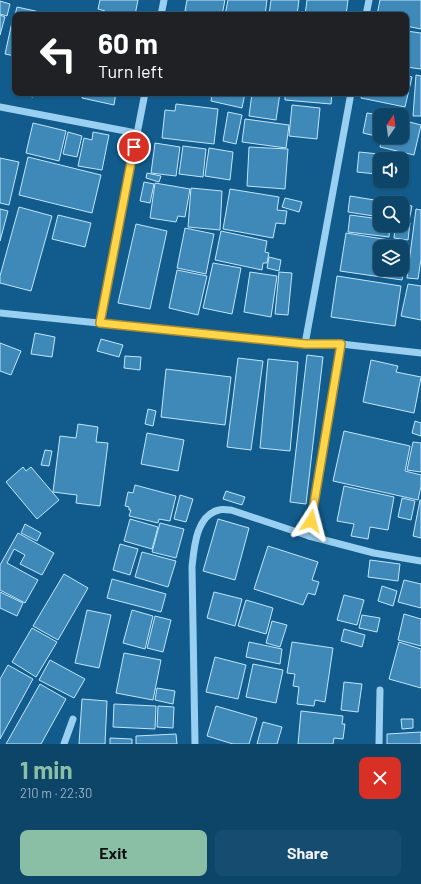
<!DOCTYPE html>
<html lang="en">
<head>
<meta charset="utf-8">
<style>
  :root { --surface:#0d4569; --page:#164c6f; --text:#f1f3f6; --muted:#9ab1c0; --line:#2d5d7d; --accent:#8abfa5 }
  body { margin:0; font-family:Barlow,sans-serif; background:var(--page); color:var(--text); height:100vh; display:flex; flex-direction:column; font-size:15px; white-space:nowrap }
  * { box-sizing:border-box; margin:0 }
  p { font-size:13px; color:var(--muted) }
  .icon { flex:none; width:22px; height:22px; fill:none; stroke:currentColor; stroke-width:2; stroke-linecap:round; stroke-linejoin:round }
  .map { position:relative; height:744px; overflow:hidden }
  .panel { display:flex; flex-direction:column; background:var(--surface); flex:1 }
  .panel>* { flex:none }
  .top-card { position:absolute; left:12px; top:12px; width:397px; height:84px; border-radius:8px; box-shadow:0 1px 3px #0004,0 0 0 1px var(--line); background:#202124; color:#fff; overflow:hidden }
  .needle { width:26px; rotate:14deg }
  .tools { position:absolute; left:373px; top:108px; display:grid; gap:8px }
  .tools a { display:grid; place-items:center; width:36px; height:36px; border-radius:8px; background:var(--surface); box-shadow:0 1px 3px #0004,0 0 0 1px var(--line); font-size:20px }
  .pin { position:absolute; display:grid; place-items:center; width:34px; height:34px; color:#fff; margin:-17px; border:2px solid #fff; border-radius:50%; box-shadow:0 1px 4px #0007 }
  .me { position:absolute; width:44px; margin:-22px; rotate:9deg; stroke-linejoin:round; filter:drop-shadow(0 0 3px #0008) }
  .turn { display:flex; align-items:center; gap:14px; height:84px; padding:0 20px; font-size:18px }
  .turn .icon { width:52px; height:52px; stroke-width:2.5 }
  .turn b { display:block; font-size:28px; line-height:34px }
  .round { display:grid; place-items:center; flex:none; width:42px; height:42px; border-radius:8px; background:var(--page) }
  .summary { display:flex; align-items:center; justify-content:space-between; height:68px; padding:0 20px }
  h1 { font-size:24px; font-weight:700; line-height:30px; color:var(--accent) }
  .primary-button { display:flex; gap:8px; margin-top:auto; padding:8px 20px }
  .primary-button a { flex:1; height:46px; border-radius:8px; background:var(--accent); color:#111; font-size:16px; font-weight:700; line-height:46px; text-align:center }
  .primary-button a+a { background:var(--page); color:var(--text) }
  .map>svg:first-child { display:block }
  .building { fill:#3e89b7; stroke:#c0e6fd; fill-rule:evenodd }
  .lines { fill:none; stroke-linecap:round; stroke-linejoin:round }
  .minor { stroke:#99d0f1; stroke-width:7 }
  .route-casing { stroke:#a68a30; stroke-width:10 }
  .route { stroke:#ffd54a; stroke-width:7 }
</style>
</head>
<body>
<div class="map">
<svg width="421" height="744" viewBox="0 0 421 744">
  <rect width="100%" height="100%" fill="#115c8c"/>
  <!-- building -->
  <g class="building">
    <polygon points="100,0 138,0 135,15 104,15 105,11 98,9"/>
    <polygon points="187,0 225,0 222,15 206,15 185,11"/>
    <polygon points="228,0 267,0 265,15 225,15"/>
    <polygon points="271,0 299,0 297,15 269,15"/>
    <polygon points="307,0 348,0 346,15 305,15"/>
    <polygon points="380,0 421,0 421,29 406,26 406,15 377,15"/>
    <polygon points="0,1 10,4 7,16 0,14"/>
    <polygon points="17,7 40,12 40,15 15,15"/>
    <polygon points="0,15 5,17 0,35"/>
    <polygon points="12,22 15,22 15,56 5,54"/>
    <polygon points="406,31 421,33 421,69 406,67"/>
    <polygon points="406,75 412,77 405,107 361,98 362,93 406,93"/>
    <polygon points="416,75 421,76 421,116 413,116"/>
    <polygon points="24,93 34,93 33,97 24,95"/>
    <polygon points="83,93 116,93 114,105 82,98"/>
    <polygon points="212,93 245,93 242,108 211,101"/>
    <polygon points="252,93 280,93 276,120 249,116"/>
    <polygon points="285,93 332,93 331,104 285,100"/>
    <polygon points="176,104 218,109 214,144 162,138 165,110 175,111"/>
    <polygon points="292,105 320,108 317,139 289,136"/>
    <polygon points="228,112 242,115 236,144 223,141"/>
    <polygon points="367,113 380,115 380,137 363,133"/>
    <polygon points="245,119 289,125 286,148 242,142"/>
    <polygon points="402,120 421,125 414,155 380,147 382,137 380,137 402,137"/>
    <polygon points="33,123 66,131 59,161 26,153"/>
    <polygon points="68,132 82,136 77,157 63,154"/>
    <polygon points="93,132 109,135 102,170 78,166 84,138 92,140"/>
    <polygon points="155,143 180,147 176,176 151,173"/>
    <polygon points="183,146 206,149 203,177 179,174"/>
    <polygon points="249,147 288,149 285,189 247,186"/>
    <polygon points="209,148 233,152 230,180 205,176"/>
    <polygon points="359,152 379,154 376,174 357,172"/>
    <polygon points="28,157 101,175 92,213 19,195"/>
    <polygon points="0,158 19,162 9,205 0,203"/>
    <polygon points="147,173 161,176 159,182 146,178"/>
    <polygon points="144,182 154,184 150,203 140,201"/>
    <polygon points="155,183 190,189 185,217 178,216 176,222 150,218"/>
    <polygon points="191,188 222,191 220,230 188,227"/>
    <polygon points="230,189 279,197 277,210 287,211 285,224 276,223 273,238 223,229"/>
    <polygon points="350,196 393,203 380,203 380,217 348,212"/>
    <polygon points="285,198 302,202 299,212 282,207"/>
    <polygon points="402,204 412,206 409,221 402,220"/>
    <polygon points="19,207 52,216 31,291 0,283 0,276"/>
    <polygon points="0,209 8,211 0,241"/>
    <polygon points="416,209 421,210 421,259 418,279 407,278"/>
    <polygon points="58,215 91,223 85,247 52,239"/>
    <polygon points="350,215 380,219 380,225 402,225 402,221 410,223 408,240 394,238 395,226 390,225 389,237 348,232"/>
    <polygon points="136,224 167,231 150,309 118,303"/>
    <polygon points="185,228 214,234 206,274 177,268"/>
    <polygon points="221,231 267,241 265,252 269,253 267,263 263,263 262,270 215,260"/>
    <path d="M346,233l62,10 -6,37 -62,-9zM380,247h22v22h-22z"/>
    <polygon points="269,257 281,260 279,271 267,268"/>
    <polygon points="213,263 241,268 232,314 203,308"/>
    <polygon points="177,270 207,276 198,315 169,308"/>
    <polygon points="250,272 277,276 271,317 244,312"/>
    <polygon points="279,272 292,273 288,315 275,314"/>
    <polygon points="337,276 401,286 395,326 331,317"/>
    <polygon points="408,284 421,286 421,320 401,316"/>
    <polygon points="35,333 55,337 52,357 31,354"/>
    <polygon points="101,339 123,345 119,357 97,351"/>
    <polygon points="0,343 21,351 11,375 0,371"/>
    <polygon points="307,355 323,357 306,504 290,502"/>
    <polygon points="125,356 141,357 140,370 124,368"/>
    <polygon points="238,358 263,361 251,450 227,447"/>
    <polygon points="268,359 298,362 290,451 260,448"/>
    <polygon points="371,360 398,366 396,372 421,377 414,413 363,402"/>
    <polygon points="166,369 231,377 225,425 161,417"/>
    <polygon points="148,409 156,411 153,426 145,424"/>
    <polygon points="415,421 421,423 421,436 412,433"/>
    <polygon points="78,424 98,427 96,442 108,443 100,506 76,503 77,495 53,492 60,436 76,438"/>
    <polygon points="344,431 410,446 405,471 421,475 421,486 418,500 333,481"/>
    <polygon points="147,433 184,440 178,471 141,464"/>
    <polygon points="413,442 421,443 421,472 407,470"/>
    <polygon points="45,450 52,451 49,466 41,465"/>
    <polygon points="23,467 26,471 31,467 59,500 37,519 6,482"/>
    <polygon points="135,485 176,496 170,521 159,519 158,523 129,516 131,510 129,510 129,507 125,506 128,492 133,493"/>
    <polygon points="344,486 394,497 388,530 370,527 368,539 351,536 354,524 337,521"/>
    <polygon points="226,491 245,497 242,505 223,499"/>
    <polygon points="180,495 193,499 186,522 174,519"/>
    <polygon points="402,498 415,501 411,520 398,517"/>
    <polygon points="420,500 421,500 421,538 413,536"/>
    <polygon points="130,519 158,527 152,549 124,541"/>
    <polygon points="218,519 249,528 235,580 203,571"/>
    <polygon points="160,523 184,529 176,558 152,552"/>
    <polygon points="25,524 41,533 37,541 21,533"/>
    <polygon points="18,533 54,553 42,575 20,564 25,555 14,549 7,563 38,580 25,603 0,590 0,565"/>
    <polygon points="120,544 138,549 130,575 113,570"/>
    <polygon points="268,546 318,562 312,580 319,582 315,595 308,593 303,605 254,589"/>
    <polygon points="142,552 176,561 168,587 135,577"/>
    <polygon points="370,560 400,564 398,581 368,577"/>
    <polygon points="64,574 88,588 58,640 33,626"/>
    <polygon points="112,579 166,594 161,612 107,598"/>
    <polygon points="404,580 421,584 421,608 398,602"/>
    <polygon points="382,586 397,591 393,606 378,601"/>
    <polygon points="0,592 23,603 17,616 0,608"/>
    <polygon points="214,592 242,599 235,626 207,618"/>
    <polygon points="344,595 364,600 357,625 337,620"/>
    <polygon points="246,600 273,608 266,634 238,626"/>
    <polygon points="87,610 111,615 99,668 75,663"/>
    <polygon points="132,610 153,616 145,649 123,643"/>
    <polygon points="404,614 421,619 421,646 398,640"/>
    <polygon points="362,615 380,618 377,632 359,628"/>
    <polygon points="155,616 171,620 163,652 147,648"/>
    <polygon points="272,621 287,625 280,647 266,643"/>
    <polygon points="32,628 57,642 36,677 12,662"/>
    <polygon points="344,629 365,635 362,647 341,641"/>
    <polygon points="249,642 282,649 280,664 246,657"/>
    <polygon points="292,642 333,648 325,702 315,700 314,706 297,704 299,687 293,686 295,674 287,673"/>
    <polygon points="399,642 421,649 421,688 389,679"/>
    <polygon points="124,653 161,660 153,700 116,693"/>
    <polygon points="215,657 246,665 238,699 206,692"/>
    <polygon points="50,660 85,679 74,698 39,680"/>
    <polygon points="253,664 283,670 276,703 246,697"/>
    <polygon points="8,665 33,679 0,739 0,679"/>
    <polygon points="344,682 362,684 358,712 341,710"/>
    <polygon points="40,684 66,699 41,744 6,744"/>
    <polygon points="157,688 175,691 173,704 155,700"/>
    <polygon points="82,699 107,701 105,744 79,744"/>
    <polygon points="114,704 156,706 155,729 113,727"/>
    <polygon points="158,706 174,707 173,728 157,727"/>
    <polygon points="216,706 257,718 249,744 233,744 207,736"/>
    <polygon points="301,711 343,716 342,724 345,724 343,739 334,738 333,744 298,744"/>
    <polygon points="401,719 413,719 413,728 402,729"/>
    <polygon points="263,722 282,727 277,744 257,744"/>
    <polygon points="421,732 421,744 387,744 387,734"/>
    <polygon points="176,734 177,744 136,744 136,736"/>
    <polygon points="110,738 132,739 132,744 110,744"/>
  </g>
  <g class="lines">
    <!-- minor -->
    <g class="minor">
      <polyline points="161,15 164,0"/>
      <polyline points="366,15 369,0"/>
      <polyline points="0,107 136,133"/>
      <polyline points="0,313 305,344 341,344 421,353"/>
      <polyline points="100,323 145,93"/>
      <polyline points="305,344 351,93"/>
      <polyline points="309,536 341,344"/>
      <polyline points="64,744 73,719"/>
      <path d="M195,744l-3,-177c2,-19 4,-52 27,-57 3,-1 8,0 12,0l78,26 65,17 47,8"/>
      <polyline points="379,744 380,690"/>
    </g>
  </g>
  <g class="lines">
    <!-- route casing -->
    <g class="route-casing">
      <polyline id="route" points="134,147 100,323 305,344 341,344 311,521"/>
    </g>
    <!-- route -->
    <use href="#route" class="route"/>
  </g>
</svg>
<div class="tools">
<a><svg class="needle" viewBox="-14 -14 28 28"><path d="M0-13l5 13h-10z" fill="#e53935"/><path d="M0 13l5-13h-10z" fill="#9ab1c0"/></svg></a>
<a><svg class="icon" aria-label="sound" viewBox="0 0 24 24"><path d="M4 9h4l5-4v14l-5-4H4zM17 9q2 3 0 6"/></svg></a>
<a><svg class="icon" aria-label="search" viewBox="0 0 24 24"><circle cx="10" cy="10" r="6"/><path d="M15 15l6 6"/></svg></a>
<a><svg class="icon" aria-label="layers" viewBox="0 0 24 24"><path d="M12 4l9 5-9 5-9-5zM3 14l9 5 9-5"/></svg></a>
</div>
<div class="pin" style="left:134px;top:147px;background:#d93025"><svg class="icon" aria-label="arrive" viewBox="0 0 24 24"><path d="M6 21V4h12l-3 4 3 4H6"/></svg></div>
<svg class="me" style="left:311px;top:521px" viewBox="-20 -20 40 40"><path d="M0-17L14 15 0 8-14 15z" fill="#ffd54a" stroke="#fff" stroke-width="4"/></svg>
<div class="top-card">
<div class="turn"><svg class="icon" aria-label="left" viewBox="0 0 24 24"><path d="M17 20v-9H6M10 6l-5 5 5 5"/></svg><div><b>60 m</b>Turn left</div></div>
</div>
</div>
<section class="panel">
<div class="summary"><div><h1>1 min</h1><p>210 m · 22:30</p></div><a class="round" style="background:#d93025;color:#fff"><svg class="icon" aria-label="close" viewBox="0 0 24 24"><path d="M6 6l12 12M18 6L6 18"/></svg></a></div>
<div class="primary-button"><a>Exit</a><a>Share</a></div>
</section>
</body>
</html>
